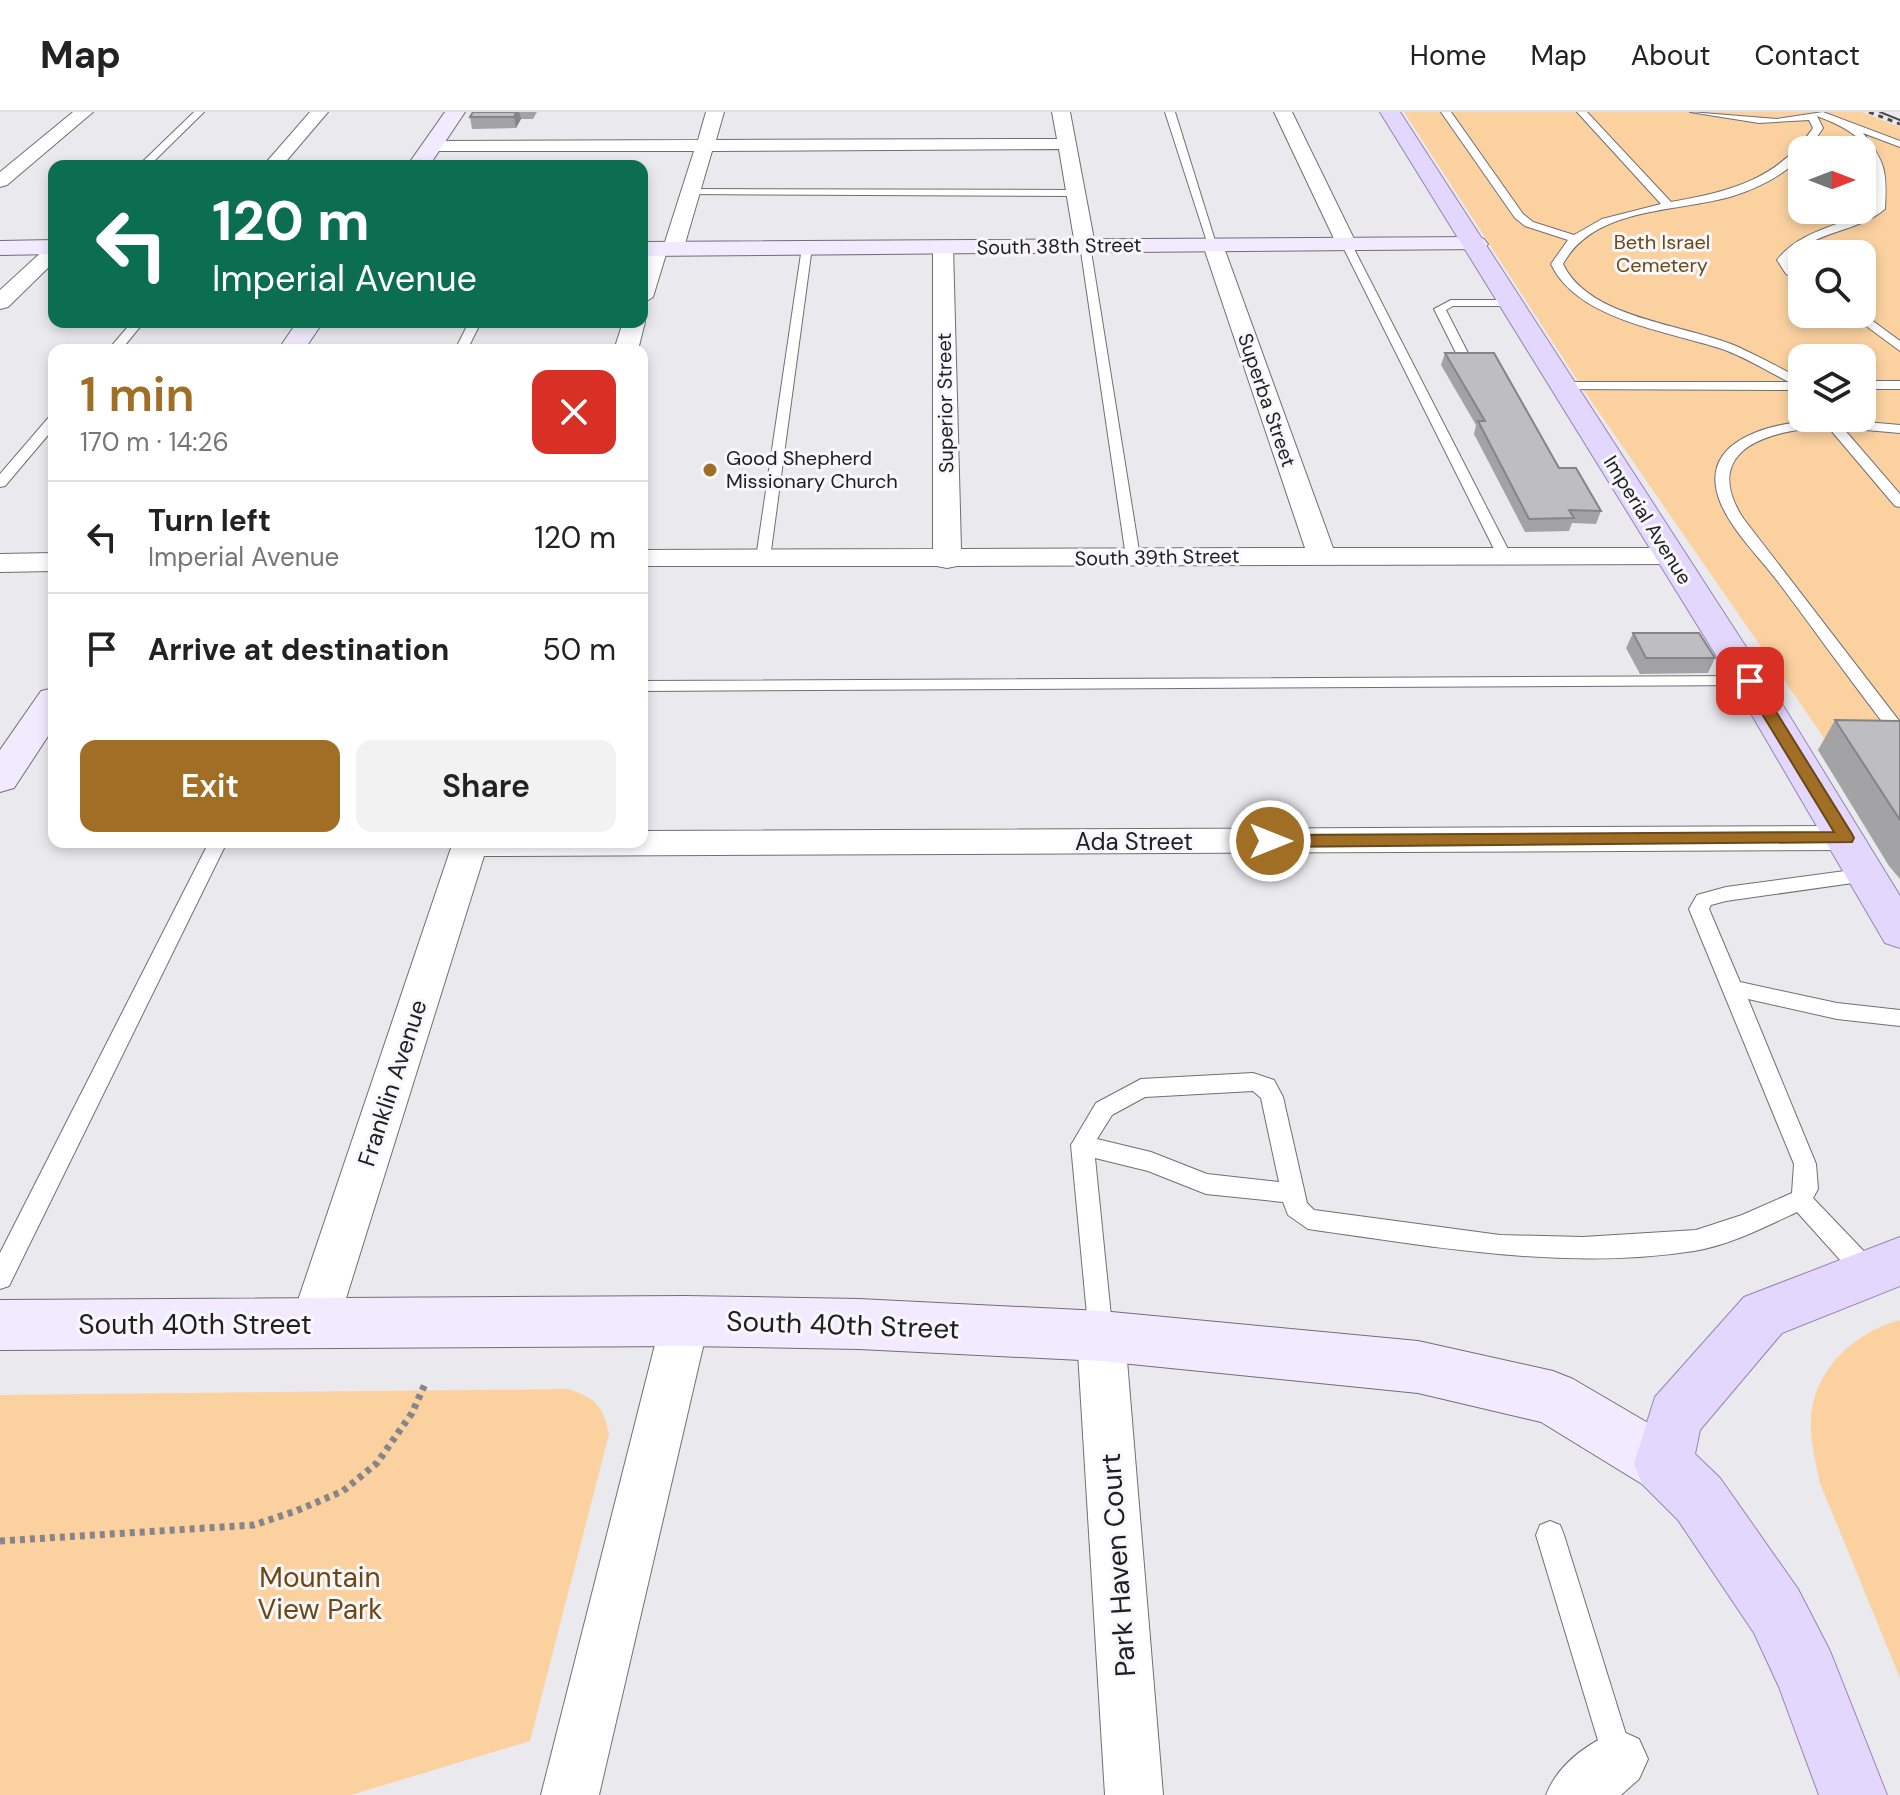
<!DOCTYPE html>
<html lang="en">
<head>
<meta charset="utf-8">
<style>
  :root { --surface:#fff; --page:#f2f2f2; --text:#222; --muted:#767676; --line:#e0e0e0; --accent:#a16e25 }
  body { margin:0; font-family:"DM Sans",sans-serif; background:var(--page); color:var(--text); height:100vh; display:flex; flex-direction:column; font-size:30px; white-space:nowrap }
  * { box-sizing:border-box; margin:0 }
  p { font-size:26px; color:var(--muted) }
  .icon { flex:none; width:44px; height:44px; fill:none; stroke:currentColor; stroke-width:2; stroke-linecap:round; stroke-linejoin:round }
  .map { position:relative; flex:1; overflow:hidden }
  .side { position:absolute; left:48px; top:232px; width:600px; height:504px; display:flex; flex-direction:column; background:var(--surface); border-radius:16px; box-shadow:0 4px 12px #0003 }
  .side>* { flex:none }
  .banner { position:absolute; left:48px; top:48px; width:600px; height:168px; border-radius:16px; box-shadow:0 4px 12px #0003; background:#0b6e4f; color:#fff; overflow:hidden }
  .needle { width:52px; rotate:90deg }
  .controls { position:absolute; left:1788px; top:24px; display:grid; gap:16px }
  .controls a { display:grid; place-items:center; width:88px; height:88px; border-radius:16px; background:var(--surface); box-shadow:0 4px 12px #0003; font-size:40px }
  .pin { position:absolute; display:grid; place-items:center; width:68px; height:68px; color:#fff; margin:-34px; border-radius:16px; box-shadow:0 4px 12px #0006 }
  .me { position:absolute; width:88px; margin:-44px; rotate:90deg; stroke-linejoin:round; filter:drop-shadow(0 0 6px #0008) }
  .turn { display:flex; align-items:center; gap:28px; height:168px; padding:0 32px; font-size:36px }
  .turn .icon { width:104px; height:104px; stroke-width:2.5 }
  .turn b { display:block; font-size:56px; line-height:68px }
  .round { display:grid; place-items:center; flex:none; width:84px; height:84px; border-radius:16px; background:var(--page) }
  .summary { display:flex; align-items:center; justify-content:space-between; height:136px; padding:0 32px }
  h1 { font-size:48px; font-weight:600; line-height:60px; color:var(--accent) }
  .action { display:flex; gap:16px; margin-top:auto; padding:16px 32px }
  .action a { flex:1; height:92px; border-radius:16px; background:var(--accent); color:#fff; font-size:32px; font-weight:600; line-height:92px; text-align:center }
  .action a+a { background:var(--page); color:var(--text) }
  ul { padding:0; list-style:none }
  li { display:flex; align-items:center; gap:24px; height:112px; padding:0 32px; border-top:2px solid var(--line) }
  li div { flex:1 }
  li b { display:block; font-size:30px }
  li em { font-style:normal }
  header { display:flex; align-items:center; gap:48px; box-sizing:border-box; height:112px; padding:0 40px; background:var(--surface); border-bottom:2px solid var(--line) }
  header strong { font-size:38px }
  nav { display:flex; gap:44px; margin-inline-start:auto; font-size:28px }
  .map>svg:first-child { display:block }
  .green { fill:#fbd1a0; fill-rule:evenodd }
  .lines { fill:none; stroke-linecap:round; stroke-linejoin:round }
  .lane-casing { stroke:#706f73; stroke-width:2 }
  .street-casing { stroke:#706f73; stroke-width:2 }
  .secondary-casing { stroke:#706f73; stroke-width:2 }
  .primary-casing { stroke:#9486b1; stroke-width:2 }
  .path { stroke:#868589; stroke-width:7; stroke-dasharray:5 5; stroke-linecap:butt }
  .lane { fill:#fff; fill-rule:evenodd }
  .street { fill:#fff; fill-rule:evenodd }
  .secondary { fill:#f2ebff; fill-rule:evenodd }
  .primary { fill:#e4d7fe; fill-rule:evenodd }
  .tram { stroke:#4a494c; stroke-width:2 }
  .rail { stroke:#4a494c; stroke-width:3; stroke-dasharray:5 5; stroke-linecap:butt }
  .wall { fill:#a3a3a6 }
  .shaded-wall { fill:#858487 }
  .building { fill:#bebdc1; stroke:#858487; stroke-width:2 }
  .route { fill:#a16e25; stroke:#694818; stroke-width:2 }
  .poi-dot { fill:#a16e25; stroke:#f8f7fb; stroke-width:3 }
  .labels { text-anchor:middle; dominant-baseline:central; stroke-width:6; stroke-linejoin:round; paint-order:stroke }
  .far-park-label { font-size:20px; fill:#6c4711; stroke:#f8f7fb }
  .far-street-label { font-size:20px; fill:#202022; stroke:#f8f7fb }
  .far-poi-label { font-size:20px; fill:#202022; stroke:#f8f7fb; text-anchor:start }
  .street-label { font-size:24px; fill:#202022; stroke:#f8f7fb }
  .near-street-label { font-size:28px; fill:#202022; stroke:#f8f7fb }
  .near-park-label { font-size:28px; fill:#6c4711; stroke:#f8f7fb }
</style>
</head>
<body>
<header>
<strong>Map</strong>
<nav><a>Home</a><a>Map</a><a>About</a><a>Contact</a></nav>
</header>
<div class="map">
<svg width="1900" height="1683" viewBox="0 0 1900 1683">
  <rect width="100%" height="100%" fill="#eae9ee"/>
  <!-- green -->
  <g class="green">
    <path d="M1404,0h458l38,15v750l-83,-128 14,-1 -244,-353zM1802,38h60v60h-60zM1802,142h60v60h-60zM1802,246h60v60h-60z"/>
    <path d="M1900,1208v358l-80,-195c-5,-23 -12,-51 -8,-75 8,-44 46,-77 88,-88z"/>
    <path d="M568,1277c29,10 34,16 41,45l-79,307 -179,54h-351v-400z"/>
  </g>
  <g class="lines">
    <!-- lane casing -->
    <g class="lane-casing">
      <g id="lane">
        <polygon points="194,0 204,0 149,54 138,54"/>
        <polygon points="1165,0 1175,0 1217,135 1208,133"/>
        <path d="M1441,0h10l72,102 10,8 41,13 28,-16 59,-15 -84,-92h10l84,90c60,-11 106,-22 142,-74l-4,-8 -50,3 -69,-11 87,7 46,-7 77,29v6l-37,-14c23,30 24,39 22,76 -28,24 -72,21 -96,51l13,15v8l-16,-9 -9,-14c24,-31 66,-34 98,-52 4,-55 -7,-73 -58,-92l6,12 -15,22h-6v7c-19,18 -44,31 -69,39 -57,17 -138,10 -170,68 26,55 121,60 173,82 22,10 44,22 66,33v11l-239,-1 -6,-4 2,-3h230c-22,-11 -44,-25 -67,-33 -54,-18 -145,-29 -171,-85l17,-24 -43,-14 -10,-8z"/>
        <polygon points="691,77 1075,78 1080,81 1075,84 687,82 687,78"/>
        <polygon points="1085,130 1090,133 1140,445 1133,449 1126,445 1080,133"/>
        <polygon points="1343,131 1352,133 1511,443 1509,446 1504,447 1497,443 1342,133"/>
        <polygon points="807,132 812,135 770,446 763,450 756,446 802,135"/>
        <polygon points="1451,188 1512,188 1518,191 1512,194 1453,194 1446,198 1470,245 1464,249 1458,245 1434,197"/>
        <polygon points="1862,201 1900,229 1900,239 1850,202"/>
        <polygon points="132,210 144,210 121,238 108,238"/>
        <polygon points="469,210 481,210 467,238 455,238"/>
        <rect x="1862" y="269" width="38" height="8"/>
        <polygon points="54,304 54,316 5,374 0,375 0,362 49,305"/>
        <path d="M1820,306l80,7v8l-57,-5 57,66v13l-5,-1 -66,-78c-55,0 -131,20 -86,90l157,204v16l-6,-1 -17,-22c-32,-42 -63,-85 -95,-128 -19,-26 -48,-53 -61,-83 -28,-66 55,-82 101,-84z"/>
        <polygon points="1750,564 1756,565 1758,569 1756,573 642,579 642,569"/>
        <polygon points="209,730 227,730 9,1174 0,1177 0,1141"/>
        <path d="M1867,756l9,7 -2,5 -148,21 -15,4 -2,4 31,73 97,21 63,7v16l-63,-7 -89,-20 68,165 2,25 -5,9 64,67 3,8 -3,8 -9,3 -9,-3 -62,-69c-32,15 -67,33 -103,39 -129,20 -258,-4 -386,-22l-20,-14 -5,-13 -77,-8 -58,-23 -53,-13 18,178 -3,8 -9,4 -9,-4 -3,-8 -18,-191 25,-42 45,-24 112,-6 21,7 9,17 24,106 7,7 186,25 83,2 113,-7 46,-15 50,-22 2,-29 -105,-255 8,-14 29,-8zM1253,979l8,7 18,84 -72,-8 -56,-22 -54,-13 15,-24 33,-18z"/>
        <polygon points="1550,1409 1560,1413 1564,1423 1633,1645 1629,1656 1618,1660 1607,1656 1603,1645 1536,1423 1540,1413"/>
      </g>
    </g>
    <!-- street casing -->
    <g class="street-casing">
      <g id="street">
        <polygon points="73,0 93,0 7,73 0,75 0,60"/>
        <polygon points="310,0 328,0 282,54 263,54"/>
        <polygon points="706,0 724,0 716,28 1057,27 1052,0 1070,0 1095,133 1085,139 1075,133 1059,37 712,39 684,135 674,141 667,139 653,185 642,192 642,151 647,137 657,131 664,133 694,39 432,39 423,34 432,29 698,28"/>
        <polygon points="1274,0 1292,0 1357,133 1354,137 1347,139 1337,133"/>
        <polygon points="1213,127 1223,133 1333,436 1672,436 1682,438 1686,444 1682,450 1672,452 957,454 947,456 937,454 642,454 642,438 933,437 933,135 943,129 953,135 961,437 1305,436 1203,133"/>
        <polygon points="54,133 54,150 8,195 0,197 0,178 47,135"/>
        <polygon points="642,205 645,210 638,238 614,238 623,210 642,210"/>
        <polygon points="54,441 54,459 0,460 0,442"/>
        <polygon points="1846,714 1858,717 1864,726 1858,735 1846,738 484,744 338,1212 331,1227 314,1234 297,1227 290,1212 453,730 642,730 642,719"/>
        <polygon points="685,1187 702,1194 709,1209 599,1683 541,1683 661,1209 668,1194"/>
        <polygon points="1101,1202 1118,1208 1125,1224 1163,1683 1105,1683 1077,1224 1084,1208"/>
        <path d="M1619,1618l20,9 9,20 -9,20 -18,16h-75c12,-31 42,-52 73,-65z"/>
      </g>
    </g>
    <!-- secondary casing -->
    <g class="secondary-casing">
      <g id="secondary">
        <polygon points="445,0 465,0 429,54 407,54"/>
        <polygon points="1476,125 1484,127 1488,132 1484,137 642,144 642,130"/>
        <polygon points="54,128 54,142 0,143 0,129"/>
        <polygon points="297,210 323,210 304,238 278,238"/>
        <polygon points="54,576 54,615 14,676 0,680 0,638 41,579"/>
        <polygon points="685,1184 859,1187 1101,1199 1418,1229 1553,1259 1573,1267 1684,1332 1692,1352 1684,1372 1663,1381 1642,1372 1541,1310 1418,1281 1101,1249 859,1237 685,1234 0,1238 0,1188"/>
      </g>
    </g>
    <!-- primary casing -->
    <g class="primary-casing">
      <g id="primary">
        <polygon points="1380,0 1400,0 1768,569 1900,784 1900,836 1885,831 1732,569"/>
        <polygon points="1900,1125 1900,1174 1782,1221 1700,1318 1695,1342 1720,1366 1798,1477 1830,1539 1887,1683 1819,1683 1779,1575 1754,1521 1678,1408 1642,1372 1634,1352 1655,1285 1744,1185"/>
      </g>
    </g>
    <!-- path -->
    <polyline class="path" points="0,1429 254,1413 296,1399 343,1379 377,1351 412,1301 425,1272"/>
    <!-- lane -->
    <use href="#lane" class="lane"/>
    <!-- street -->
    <use href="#street" class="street"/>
    <!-- secondary -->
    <use href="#secondary" class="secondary"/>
    <!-- primary -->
    <use href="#primary" class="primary"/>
    <!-- tram -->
    <polyline class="tram" points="1880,0 1900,8"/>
    <!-- rail -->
    <polyline class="rail" points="1869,0 1900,12"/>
  </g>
  <!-- wall -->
  <g class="wall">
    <polygon points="473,0 537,0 533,7 521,7 516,16 472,17 470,5"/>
    <polygon points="1445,241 1601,399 1596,412 1572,411 1569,419 1525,420 1474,322 1476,313 1441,253"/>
    <polygon points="1633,521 1715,546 1708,561 1640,562 1626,536"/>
    <polygon points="1835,608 1900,609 1900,767 1889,754 1818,638"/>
  </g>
  <!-- shaded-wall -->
  <polygon class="shaded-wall" points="516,0 519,0 521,7 516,16 514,5"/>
  <!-- building -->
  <g class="building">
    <polygon points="473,0 516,0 514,5 470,5"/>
    <polygon points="1445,241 1494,241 1559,356 1576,356 1601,399 1569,398 1574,406 1529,407 1478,309 1485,309"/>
    <polygon points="1633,521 1699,521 1715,546 1646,546"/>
    <polygon points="1835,608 1900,609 1900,708"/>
  </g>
  <!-- route -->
  <polygon class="route" points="1750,564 1757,569 1852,722 1854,726 1852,730 1270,735 1262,729 1270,723 1834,720 1742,569"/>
  <!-- markers -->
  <circle class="poi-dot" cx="710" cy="358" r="8"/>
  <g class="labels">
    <!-- far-park labels -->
    <g class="far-park-label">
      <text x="1662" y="130">Beth Israel<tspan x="1662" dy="23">Cemetery</tspan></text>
    </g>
    <!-- far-street labels -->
    <g class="far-street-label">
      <text transform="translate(1059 134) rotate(-1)">South 38th Street</text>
      <text transform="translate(1267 288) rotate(71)">Superba Street</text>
      <text transform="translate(945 291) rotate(-91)">Superior Street</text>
      <text transform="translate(1648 408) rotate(58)">Imperial Avenue</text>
      <text transform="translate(1157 445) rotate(-1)">South 39th Street</text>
    </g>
    <!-- far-poi labels -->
    <g class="far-poi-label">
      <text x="726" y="346">Good Shepherd<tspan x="726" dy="23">Missionary Church</tspan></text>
    </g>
    <!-- street labels -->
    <g class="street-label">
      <text x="1134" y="729">Ada Street</text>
      <text transform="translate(392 971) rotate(-72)">Franklin Avenue</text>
    </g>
    <!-- near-street labels -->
    <g class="near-street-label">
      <text x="195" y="1212">South 40th Street</text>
      <text transform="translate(843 1213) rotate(2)">South 40th Street</text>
      <text transform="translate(1118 1453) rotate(-94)">Park Haven Court</text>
    </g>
    <!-- near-park labels -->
    <g class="near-park-label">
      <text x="320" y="1465">Mountain<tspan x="320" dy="32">View Park</tspan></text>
    </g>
  </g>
</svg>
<div class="controls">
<a><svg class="needle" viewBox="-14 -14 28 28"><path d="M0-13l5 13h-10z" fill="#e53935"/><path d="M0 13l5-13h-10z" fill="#767676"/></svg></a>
<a><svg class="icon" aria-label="search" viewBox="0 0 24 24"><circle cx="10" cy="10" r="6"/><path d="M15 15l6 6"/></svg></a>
<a><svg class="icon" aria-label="layers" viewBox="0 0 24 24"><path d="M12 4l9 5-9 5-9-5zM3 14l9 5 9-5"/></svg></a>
</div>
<div class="pin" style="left:1750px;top:569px;background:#d93025"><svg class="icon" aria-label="arrive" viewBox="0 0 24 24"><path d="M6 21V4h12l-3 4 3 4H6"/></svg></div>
<svg class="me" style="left:1270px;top:729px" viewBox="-20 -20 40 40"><circle r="17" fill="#a16e25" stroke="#fff" stroke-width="3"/><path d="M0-11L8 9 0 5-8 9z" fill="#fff"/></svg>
<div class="banner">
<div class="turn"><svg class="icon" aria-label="left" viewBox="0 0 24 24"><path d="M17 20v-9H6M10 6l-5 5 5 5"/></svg><div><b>120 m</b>Imperial Avenue</div></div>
</div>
<section class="side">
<div class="summary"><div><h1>1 min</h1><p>170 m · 14:26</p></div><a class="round" style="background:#d93025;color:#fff"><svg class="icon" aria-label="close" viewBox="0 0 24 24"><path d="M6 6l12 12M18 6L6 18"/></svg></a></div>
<ul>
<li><svg class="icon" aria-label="left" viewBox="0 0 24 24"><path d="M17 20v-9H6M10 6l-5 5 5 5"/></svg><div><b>Turn left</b><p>Imperial Avenue</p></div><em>120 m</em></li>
<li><svg class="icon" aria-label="arrive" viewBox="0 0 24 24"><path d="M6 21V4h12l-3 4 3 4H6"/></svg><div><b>Arrive at destination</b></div><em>50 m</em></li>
</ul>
<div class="action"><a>Exit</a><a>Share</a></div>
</section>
</div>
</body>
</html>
